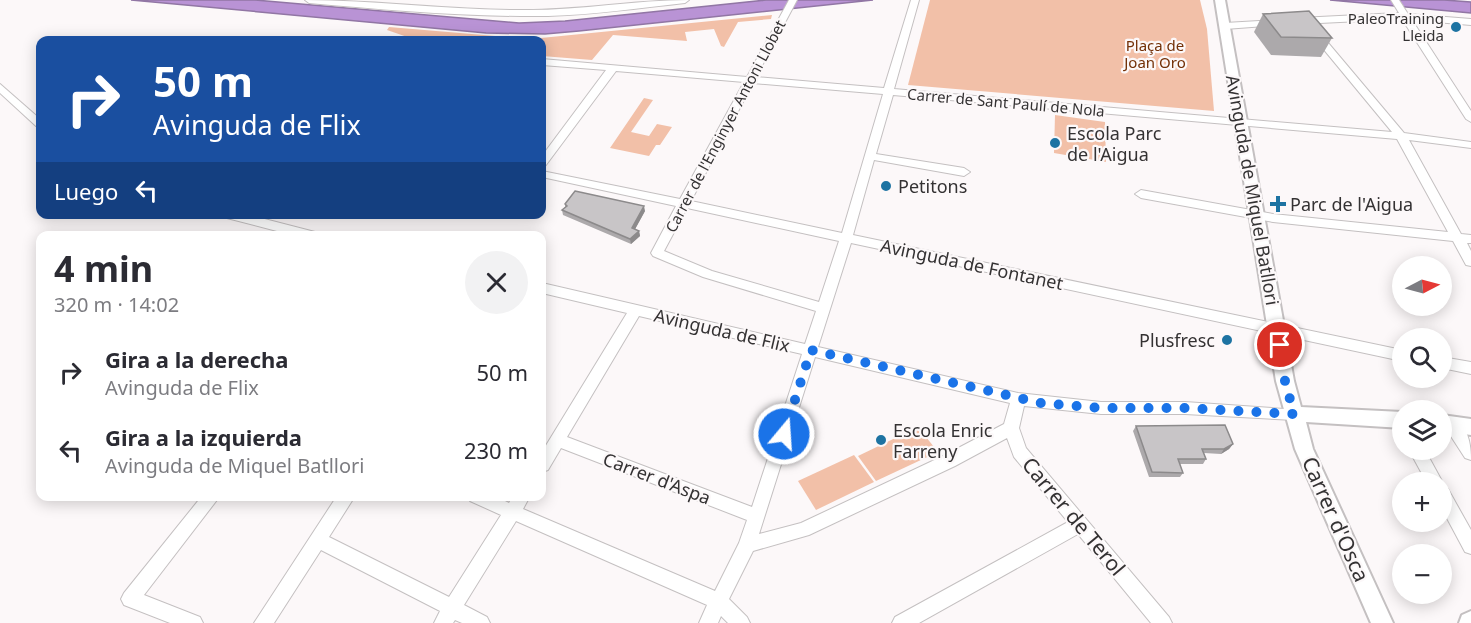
<!DOCTYPE html>
<html lang="es">
<head>
<meta charset="utf-8">
<style>
  :root { --surface:#fff; --page:#f2f2f3; --text:#2b2b33; --muted:#7c7c81 }
  body { margin:0; font-family:"Noto Sans",sans-serif; background:var(--page); color:var(--text); height:100vh; display:flex; flex-direction:column; font-size:22px; white-space:nowrap }
  * { box-sizing:border-box; margin:0 }
  p { font-size:20px; color:var(--muted) }
  .icon { flex:none; width:33px; height:33px; fill:none; stroke:currentColor; stroke-width:2; stroke-linecap:round; stroke-linejoin:round }
  .map { position:relative; flex:1; overflow:hidden }
  .details { position:absolute; left:36px; top:231px; width:510px; height:270px; display:flex; flex-direction:column; background:var(--surface); border-radius:12px; box-shadow:0 3px 15px #0003 }
  .details>* { flex:none }
  .top-card { position:absolute; left:36px; top:36px; width:510px; height:183px; border-radius:12px; box-shadow:0 3px 15px #0003; background:#1a4fa0; color:#fff; overflow:hidden }
  .needle { width:39px; rotate:84deg }
  .controls { position:absolute; left:1392px; top:256px; display:grid; gap:12px }
  .controls a { display:grid; place-items:center; width:60px; height:60px; border-radius:50%; background:var(--surface); box-shadow:0 3px 15px #0003; font-size:30px }
  .pin { position:absolute; display:grid; place-items:center; width:51px; height:51px; color:#fff; margin:-26px; border:3px solid #fff; border-radius:50%; box-shadow:0 2px 6px #0007 }
  .me { position:absolute; width:66px; margin:-33px; rotate:18deg; stroke-linejoin:round; filter:drop-shadow(0 0 4px #0008) }
  .turn { display:flex; align-items:center; gap:21px; height:126px; padding:0 18px; font-size:27px }
  .turn .icon { width:78px; height:78px; stroke-width:2.5 }
  .turn b { display:block; font-size:42px; line-height:51px }
  .then { display:flex; align-items:center; height:57px; padding:0 18px; background:#0003; gap:12px; font-size:22px }
  .round { display:grid; place-items:center; flex:none; width:63px; height:63px; border-radius:32px; background:var(--page) }
  .head { display:flex; align-items:center; justify-content:space-between; height:102px; padding:0 18px }
  h1 { font-size:36px; font-weight:700; line-height:45px }
  ul { padding:0; list-style:none }
  li { display:flex; align-items:center; gap:18px; height:78px; padding:0 18px }
  li div { flex:1 }
  li b { display:block; font-size:22px }
  li em { font-style:normal }
  .map>svg:first-child { display:block }
  .green { fill:#f2c0a8 }
  .water { fill:#b993d5; stroke:#9176a4; stroke-width:1.5 }
  .lines { fill:none; stroke-linecap:round; stroke-linejoin:round }
  .minor-casing { stroke:#c4c0c1; stroke-width:2 }
  .major-casing { stroke:#c4c0c1; stroke-width:4 }
  .minor { fill:#fff; fill-rule:evenodd }
  .major { fill:#fff; fill-rule:evenodd }
  .wall { fill:#aca9ab }
  .shaded-wall { fill:#8c8a8b }
  .building { fill:#c8c5c7; stroke:#8c8a8b; stroke-width:1.5 }
  .route { stroke:#1a73e8; stroke-width:10; stroke-dasharray:0 18 }
  .poi-dot { fill:#1d73a2; stroke:#fcf8f9; stroke-width:2 }
  .labels { text-anchor:middle; dominant-baseline:central; stroke-width:4.5; stroke-linejoin:round; paint-order:stroke }
  .far-poi-label { font-size:15px; fill:#343233; stroke:#fcf8f9; text-anchor:end }
  .far-park-label { font-size:15px; fill:#733007; stroke:#fcf8f9 }
  .far-street-label { font-size:15px; fill:#343233; stroke:#fcf8f9 }
  .poi-label { font-size:18px; fill:#343233; stroke:#fcf8f9; text-anchor:start }
  .street-label { font-size:18px; fill:#343233; stroke:#fcf8f9 }
  .near-street-label { font-size:21px; fill:#343233; stroke:#fcf8f9 }
</style>
</head>
<body>
<div class="map">
<svg width="1471" height="623" viewBox="0 0 1471 623">
  <rect width="100%" height="100%" fill="#fcf8f9"/>
  <!-- green -->
  <g class="green">
    <polygon points="930,0 1200,0 1207,29 1214,111 908,85"/>
    <polygon points="772,15 771,19 738,22 724,47 721,46 714,29 685,32 687,41 613,35 592,60 542,56 542,40 416,40 387,30 389,27 531,39"/>
    <polygon points="644,98 653,100 631,132 649,136 657,124 672,127 660,145 656,145 649,156 610,148"/>
    <polygon points="1055,115 1105,122 1106,162 1054,153"/>
    <polygon points="918,427 938,452 876,481 858,456"/>
    <polygon points="854,455 874,482 816,510 798,481"/>
  </g>
  <!-- water -->
  <g class="water">
    <polygon points="131,0 255,0 519,23 565,21 766,0 873,0 579,31 545,34 486,33"/>
    <polygon points="1330,0 1444,0 1471,2 1471,13"/>
  </g>
  <g class="lines">
    <!-- minor casing -->
    <g class="minor-casing">
      <g id="minor">
        <path d="M305,0c71,0 143,10 215,10 57,1 113,-10 169,-10l-4,3c-46,5 -91,12 -137,13 -80,1 -160,-6 -239,-13z"/>
        <path d="M789,0h8l-41,77 128,11 27,-88h8l-25,89 498,43 -81,-98 8,-2 85,101 67,9v6l-62,-8 52,94 10,1v8h-4l4,8v15l-5,-1 -13,-24 -180,-19 -132,-24 -6,-4 6,-4 132,24 175,18 -51,-93 -504,-44 -17,59 88,14 6,4 -6,4 -90,-16 -21,75 549,115v11l-551,-118 -33,104 200,46 83,9h84l114,8 3,4 -3,4 -5,2 -109,-6h-84l-77,-8 -5,22 7,20 143,169 3,6h-21l-73,-89 -159,89h-27l3,-6 173,-95 -54,-65 -7,-19 -52,28 -146,69 -56,16 -24,48 18,18 3,6h-22l-7,-7 -3,7h-19l8,-18 -191,-84 -52,84 23,12 3,6h-28l-7,-3 -2,3h-19l6,-12 -119,-61 -47,73h-20l83,-127h18l-26,41 120,60 52,-82 -31,-14 -2,-5h27l14,7 4,-7h17l-7,13 192,82 24,-48 8,-23 -186,-72 -13,22 -6,2v-20l85,-139 -85,-20v-10l263,61 11,-33 -113,-34 -50,-21 -2,-3 25,-47 -134,-29v-6l138,28 64,-117 -128,-11 -70,94 -4,2v-11l64,-86 -64,-5v-6l205,18zM753,83l130,11 -41,139 -151,-32zM687,208l152,33 -20,61 -107,-31 -48,-20zM639,316l163,38 -50,153 -185,-70zM815,357l195,46 -6,21 -61,32 -142,67 -42,11z"/>
        <polygon points="1391,0 1399,0 1408,14 1471,19 1471,25 1412,20 1471,111 1471,122 1466,119 1402,19 1299,24 1294,21 1299,18 1399,13"/>
        <polygon points="1277,20 1280,21 1280,25 1225,29 1220,26 1225,23"/>
        <polygon points="0,84 40,119 40,127 36,126 0,93"/>
        <polygon points="221,214 245,214 315,232 321,236 296,236 223,217"/>
        <polygon points="1442,357 1471,362 1471,374 1442,368"/>
        <path d="M1451,418c17,6 20,26 20,42l-6,-2 -22,-34 3,-4z"/>
        <polygon points="1409,450 1425,450 1443,483 1442,486 1442,483 1427,483"/>
        <polygon points="1442,487 1448,489 1471,530 1471,554 1465,552 1442,509"/>
        <polygon points="202,496 220,496 144,595 200,617 203,623 170,623 124,605 121,599 124,593"/>
      </g>
    </g>
    <!-- major casing -->
    <g class="major-casing">
      <g id="major">
        <polygon points="1215,0 1225,0 1294,381 1301,407 1402,412 1402,428 1306,422 1313,449 1393,623 1371,623 1295,449 1276,381"/>
        <polygon points="1442,415 1471,419 1471,435 1442,431"/>
        <polygon points="1471,611 1471,623 1459,623 1462,615"/>
      </g>
    </g>
    <!-- minor -->
    <use href="#minor" class="minor"/>
    <!-- major -->
    <use href="#major" class="major"/>
  </g>
  <!-- wall -->
  <g class="wall">
    <polygon points="1263,14 1332,38 1321,57 1271,55 1254,32"/>
    <polygon points="565,204 645,211 635,229 639,231 640,236 631,244 563,215 562,210 565,207"/>
    <polygon points="1136,426 1233,444 1229,449 1221,454 1204,453 1206,459 1203,464 1180,464 1183,473 1180,477 1149,477 1133,431"/>
  </g>
  <!-- shaded-wall -->
  <g class="shaded-wall">
    <polygon points="644,206 645,211 633,233 632,228"/>
    <polygon points="639,231 640,236 631,244 630,239"/>
    <polygon points="1233,444 1229,449 1221,454 1224,449"/>
  </g>
  <!-- building -->
  <g class="building">
    <polygon points="1309,11 1332,38 1281,37 1263,14"/>
    <polygon points="575,191 644,206 632,228 639,231 630,239 562,210 567,206 565,204"/>
    <polygon points="1225,425 1233,444 1224,449 1202,449 1206,459 1178,459 1183,473 1152,472 1136,426"/>
  </g>
  <g class="lines">
    <!-- route -->
    <polyline class="route" points="784,434 811,350 1041,403 1101,408 1185,408 1294,414 1285,381 1280,345"/>
  </g>
  <!-- markers -->
  <g class="poi-dot">
    <circle cx="1456" cy="27" r="6"/>
    <circle cx="1055" cy="143" r="6"/>
    <circle cx="886" cy="186" r="6"/>
    <path d="M1275 195h6v6h6v6h-6v6h-6v-6h-6v-6h6z"/>
    <circle cx="1227" cy="340" r="6"/>
    <circle cx="881" cy="440" r="6"/>
  </g>
  <g class="labels">
    <!-- far-poi labels -->
    <g class="far-poi-label">
      <text x="1444" y="18">PaleoTraining<tspan x="1444" dy="17">Lleida</tspan></text>
    </g>
    <!-- far-park labels -->
    <g class="far-park-label">
      <text x="1155" y="45">Plaça de<tspan x="1155" dy="17">Joan Oro</tspan></text>
    </g>
    <!-- far-street labels -->
    <g class="far-street-label">
      <text transform="translate(1006 102) rotate(5)">Carrer de Sant Paulí de Nola</text>
      <text transform="translate(725 126) rotate(-62)">Carrer de l'Enginyer Antoni Llobet</text>
    </g>
    <!-- poi labels -->
    <g class="poi-label">
      <text x="1067" y="133">Escola Parc<tspan x="1067" dy="21">de l'Aigua</tspan></text>
      <text x="898" y="186">Petitons</text>
      <text x="1290" y="204">Parc de l'Aigua</text>
      <text x="1215" y="340" text-anchor="end">Plusfresc</text>
      <text x="893" y="430">Escola Enric<tspan x="893" dy="21">Farreny</tspan></text>
    </g>
    <!-- street labels -->
    <g class="street-label">
      <text transform="translate(1253 190) rotate(80)">Avinguda de Miquel Batllori</text>
      <text transform="translate(972 264) rotate(12)">Avinguda de Fontanet</text>
      <text transform="translate(722 330) rotate(13)">Avinguda de Flix</text>
      <text transform="translate(657 478) rotate(21)">Carrer d'Aspa</text>
    </g>
    <!-- near-street labels -->
    <g class="near-street-label">
      <text transform="translate(1074 516) rotate(50)">Carrer de Terol</text>
      <text transform="translate(1336 519) rotate(66)">Carrer d'Osca</text>
    </g>
  </g>
</svg>
<div class="controls">
<a><svg class="needle" viewBox="-14 -14 28 28"><path d="M0-13l5 13h-10z" fill="#e53935"/><path d="M0 13l5-13h-10z" fill="#7c7c81"/></svg></a>
<a><svg class="icon" aria-label="search" viewBox="0 0 24 24"><circle cx="10" cy="10" r="6"/><path d="M15 15l6 6"/></svg></a>
<a><svg class="icon" aria-label="layers" viewBox="0 0 24 24"><path d="M12 4l9 5-9 5-9-5zM3 14l9 5 9-5"/></svg></a>
<a>+</a>
<a>−</a>
</div>
<div class="pin" style="left:1280px;top:345px;background:#d93025"><svg class="icon" aria-label="arrive" viewBox="0 0 24 24"><path d="M6 21V4h12l-3 4 3 4H6"/></svg></div>
<svg class="me" style="left:784px;top:434px" viewBox="-20 -20 40 40"><circle r="17" fill="#1a73e8" stroke="#fff" stroke-width="3"/><path d="M0-11L8 9 0 5-8 9z" fill="#fff"/></svg>
<div class="top-card">
<div class="turn"><svg class="icon" aria-label="right" viewBox="0 0 24 24"><path d="M7 20v-9h11M14 6l5 5-5 5"/></svg><div><b>50 m</b>Avinguda de Flix</div></div>
<div class="then">Luego<svg class="icon" aria-label="left" viewBox="0 0 24 24"><path d="M17 20v-9H6M10 6l-5 5 5 5"/></svg></div>
</div>
<section class="details">
<div class="head"><div><h1>4 min</h1><p>320 m · 14:02</p></div><a class="round"><svg class="icon" aria-label="close" viewBox="0 0 24 24"><path d="M6 6l12 12M18 6L6 18"/></svg></a></div>
<ul>
<li><svg class="icon" aria-label="right" viewBox="0 0 24 24"><path d="M7 20v-9h11M14 6l5 5-5 5"/></svg><div><b>Gira a la derecha</b><p>Avinguda de Flix</p></div><em>50 m</em></li>
<li><svg class="icon" aria-label="left" viewBox="0 0 24 24"><path d="M17 20v-9H6M10 6l-5 5 5 5"/></svg><div><b>Gira a la izquierda</b><p>Avinguda de Miquel Batllori</p></div><em>230 m</em></li>
</ul>
</section>
</div>
</body>
</html>
